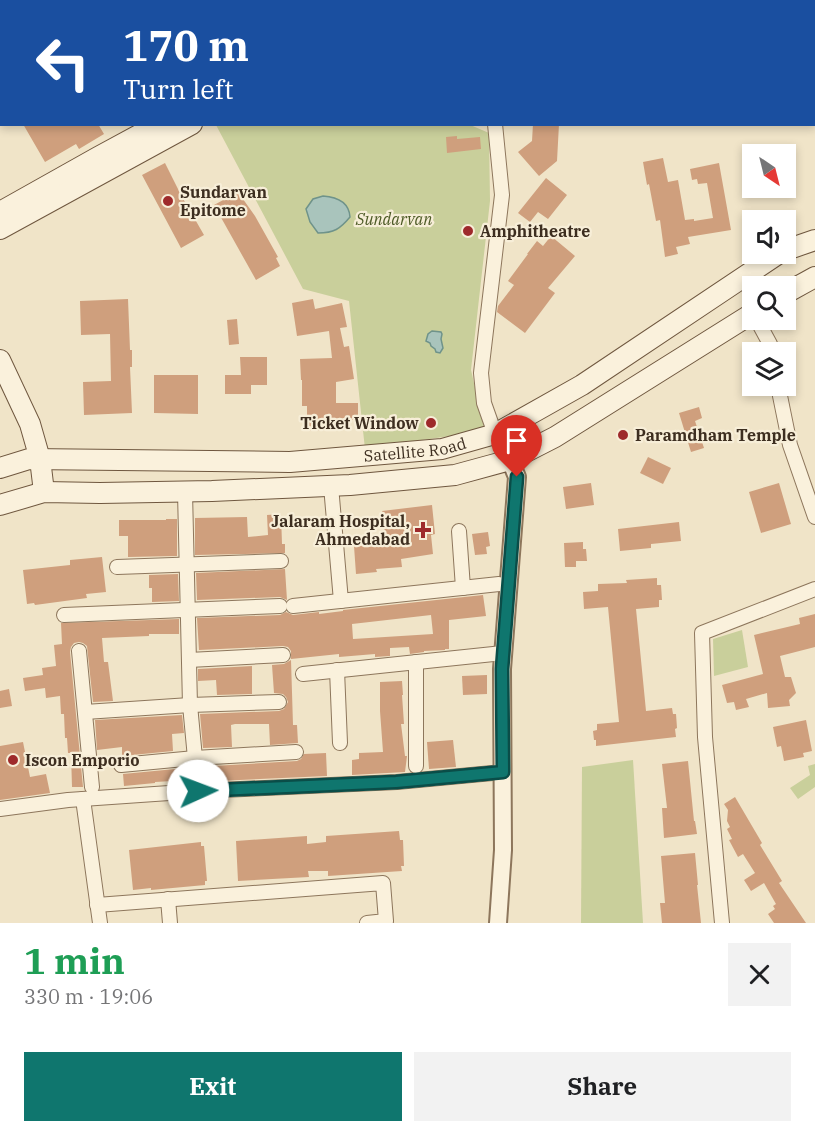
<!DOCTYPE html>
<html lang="en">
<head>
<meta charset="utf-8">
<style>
  :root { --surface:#fff; --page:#f2f2f2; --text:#202124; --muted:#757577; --accent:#0f766e }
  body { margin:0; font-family:"IBM Plex Serif",serif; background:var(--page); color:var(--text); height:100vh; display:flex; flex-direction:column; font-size:22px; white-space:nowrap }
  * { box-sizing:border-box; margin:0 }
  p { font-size:20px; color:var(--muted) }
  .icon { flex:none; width:33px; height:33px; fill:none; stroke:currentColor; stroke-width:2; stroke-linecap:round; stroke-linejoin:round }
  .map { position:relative; height:923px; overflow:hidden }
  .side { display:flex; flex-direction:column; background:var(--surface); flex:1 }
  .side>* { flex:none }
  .banner { position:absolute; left:0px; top:0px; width:816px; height:126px; box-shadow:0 3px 9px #0003; background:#1a4fa0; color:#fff; overflow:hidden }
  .needle { width:39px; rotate:145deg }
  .buttons { position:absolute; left:742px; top:144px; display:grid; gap:12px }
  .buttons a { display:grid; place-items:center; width:54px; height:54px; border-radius:0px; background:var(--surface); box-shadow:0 3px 9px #0003; font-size:30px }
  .pin { position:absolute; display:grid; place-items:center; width:51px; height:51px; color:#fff; margin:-62px -26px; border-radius:50% 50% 50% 0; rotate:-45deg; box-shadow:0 0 6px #0007 }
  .pin .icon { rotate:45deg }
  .me { position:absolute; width:66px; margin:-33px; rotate:88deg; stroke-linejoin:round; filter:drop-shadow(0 0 4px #0008) }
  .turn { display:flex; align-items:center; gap:21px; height:126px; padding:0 24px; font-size:27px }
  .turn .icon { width:78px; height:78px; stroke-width:2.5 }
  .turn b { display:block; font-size:42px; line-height:51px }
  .round { display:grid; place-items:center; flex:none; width:63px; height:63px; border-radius:0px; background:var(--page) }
  .overview { display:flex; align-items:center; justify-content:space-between; height:102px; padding:0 24px }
  h1 { font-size:36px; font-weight:800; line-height:45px; color:#1e9e55 }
  .button { display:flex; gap:12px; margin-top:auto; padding:12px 24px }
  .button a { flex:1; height:69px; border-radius:0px; background:var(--accent); color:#fff; font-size:24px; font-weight:800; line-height:69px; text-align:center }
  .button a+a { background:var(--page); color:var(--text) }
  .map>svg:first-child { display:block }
  .green { fill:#c9cf9b }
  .water { fill:#a9c4bc; stroke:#6f938a; stroke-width:1.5 }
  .building { fill:#cf9f7d; fill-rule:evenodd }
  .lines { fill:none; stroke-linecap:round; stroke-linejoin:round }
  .minor-casing { stroke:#8d765c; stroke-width:16 }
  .tertiary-casing { stroke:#8d765c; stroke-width:20 }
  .secondary-casing { stroke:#6f573f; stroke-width:22 }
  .minor { stroke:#faf1dc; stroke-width:14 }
  .tertiary { stroke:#faf1dc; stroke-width:16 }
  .secondary { stroke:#faf1dc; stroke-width:20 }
  .route-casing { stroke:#0a4d48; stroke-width:15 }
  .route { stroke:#0f766e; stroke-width:10 }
  .poi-dot { fill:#9e2a2b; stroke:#f7eed8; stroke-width:2 }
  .labels { text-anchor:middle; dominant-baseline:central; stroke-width:4.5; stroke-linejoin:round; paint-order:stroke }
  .poi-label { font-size:16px; font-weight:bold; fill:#3d2e20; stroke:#f7eed8; text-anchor:start }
  .park-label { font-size:16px; font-style:italic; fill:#4d5a26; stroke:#f7eed8 }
  .street-label { font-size:16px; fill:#3d2e20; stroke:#f7eed8 }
</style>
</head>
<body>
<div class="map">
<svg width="815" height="923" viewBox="0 0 815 923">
  <rect width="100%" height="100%" fill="#f0e4c8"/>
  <!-- green -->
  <g class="green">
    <polygon points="149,0 239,0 240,1 149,1"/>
    <polygon points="468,124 489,133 490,201 471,370 485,431 373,447 365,449 349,301 303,289 216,125"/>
    <polygon points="742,630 748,667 714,676 713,639"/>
    <polygon points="633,760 643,923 581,923 582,767"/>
    <polygon points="815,764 815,787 798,799 790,788 810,775 808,766"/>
  </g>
  <!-- water -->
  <g class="water">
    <path d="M323,196c14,1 26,6 27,21 -10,12 -16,16 -32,16l-8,-11 -4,-13 7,-10z"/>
    <polygon points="432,331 441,332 442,334 441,339 443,348 440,353 436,352 435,349 431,346 430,343 426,341 428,334"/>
  </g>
  <!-- building -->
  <g class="building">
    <polygon points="23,124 98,124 104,134 79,149 76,144 45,162"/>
    <polygon points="533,124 559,124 557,161 539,176 518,152 532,141"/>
    <polygon points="457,136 457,139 480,137 481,149 447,153 446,137"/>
    <polygon points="663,158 668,182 678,180 685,220 694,219 694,221 713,218 707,183 698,184 697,179 692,180 690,169 719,163 731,230 688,237 690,244 676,247 678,254 665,257 660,220 656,221 649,184 647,185 643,162"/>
    <polygon points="165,163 181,195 204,235 181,248 142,175"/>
    <polygon points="546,178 567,195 548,219 538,212 530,222 518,213"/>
    <polygon points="238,192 255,216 278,257 276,258 280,266 256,280 214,205"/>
    <polygon points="551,236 575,256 548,288 555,293 525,333 497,312 498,306 514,285 508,281 528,254 527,254 537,241 543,246"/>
    <polygon points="128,299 130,350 132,350 132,367 130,367 132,413 84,415 83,382 111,381 110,334 81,335 80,301"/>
    <polygon points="313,299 315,309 342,303 347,327 340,328 344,347 349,346 354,379 336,382 336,403 358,403 358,420 342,420 343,426 339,426 339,430 307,431 307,406 302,406 302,380 301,380 300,359 332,358 329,331 297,336 292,303"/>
    <polygon points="237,319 239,344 229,345 227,320"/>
    <polygon points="240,357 267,357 267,385 251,385 251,394 225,394 225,375 241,375"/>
    <polygon points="154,375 198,375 198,414 154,413"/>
    <polygon points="699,407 702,418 695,421 704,448 691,452 679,413"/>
    <polygon points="648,457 671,468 663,484 640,473"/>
    <polygon points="591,483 594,505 566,509 563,487"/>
    <polygon points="779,483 791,524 761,533 749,492"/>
    <polygon points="432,505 435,534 431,535 433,554 401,559 402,567 376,569 377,572 356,574 354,546 384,544 384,542 386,542 382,511"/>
    <polygon points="281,514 282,544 285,544 285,553 195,555 195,518 247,517 248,537 268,535 267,515"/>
    <polygon points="166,519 177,519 177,556 128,557 128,536 119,536 119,520 166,520"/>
    <polygon points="679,522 681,541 651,544 651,548 620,551 618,529"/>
    <polygon points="488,532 490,546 486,547 487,554 475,555 472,534"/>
    <polygon points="583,542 583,549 586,549 587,561 576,561 576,567 565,567 564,543"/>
    <polygon points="102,557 106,592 86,594 87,598 35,605 34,603 27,604 23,570 70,565 70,560"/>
    <polygon points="285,569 287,600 280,597 197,600 196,573"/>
    <polygon points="178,574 179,601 152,602 152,588 149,588 149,575"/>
    <polygon points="657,578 657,585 661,585 662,600 659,600 659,607 636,609 646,711 672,708 673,714 676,714 677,728 675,729 676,737 596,746 596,740 594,740 593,731 597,730 597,724 619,722 608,607 584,609 583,592 598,591 598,584 627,583 626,580"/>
    <path d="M483,595l3,21 -37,4v29h-4v1l-21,1v1l-14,2 -1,-7 -19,1v8l-15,1v-3l-36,3v-3l-48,5v-8l-3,-4 -5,-1 -84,4 -2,-32 83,-3 6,-3 7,3 26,-3v2l24,-3v-1zM431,615l2,19 -80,5 -1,-15z"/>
    <polygon points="815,614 815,647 780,656 785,677 791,677 796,693 789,700 790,706 768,708 767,693 746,699 749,707 736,710 734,702 727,703 722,685 763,674 754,635 800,624 799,618"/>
    <polygon points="179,619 179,634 149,634 149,636 102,638 104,662 108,662 113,701 93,702 87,646 83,643 79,642 74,643 71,647 70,652 83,787 72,787 71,753 68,753 67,738 65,738 64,714 61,714 60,696 46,698 45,688 25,691 23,678 43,675 42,668 56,666 54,645 62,644 61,623"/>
    <polygon points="291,660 293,725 297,725 298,743 270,745 269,724 235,724 231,725 232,747 203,748 200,714 279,711 284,709 288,702 286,697 283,694 274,693 272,665 284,664"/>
    <polygon points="252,666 252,694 217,695 216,680 198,681 198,669"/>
    <polygon points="487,675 487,694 463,695 462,676"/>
    <polygon points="402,681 403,695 402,695 404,724 401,724 405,756 407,756 405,772 352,775 352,760 359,759 359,753 383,752 380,711 380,682"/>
    <polygon points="9,689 12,706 0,708 0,691"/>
    <polygon points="182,715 184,733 172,734 173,751 122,756 122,747 97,750 95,720"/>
    <polygon points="806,720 812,751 803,753 804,757 784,761 781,746 777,747 773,727"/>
    <polygon points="453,740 456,767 429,769 427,742"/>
    <polygon points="23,742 30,777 46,774 50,793 0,800 0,746"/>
    <polygon points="326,753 327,776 173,783 173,781 155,782 155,783 124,786 123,774 196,767 297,761 301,759 304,754"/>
    <polygon points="688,761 694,821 695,821 697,834 664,838 662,808 667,808 662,764"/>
    <polygon points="735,797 762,843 760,845 782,881 779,883 806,923 774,923 768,914 775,909 773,906 776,904 764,883 751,891 744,880 755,873 743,854 738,857 729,840 732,839 727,829 730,827 727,821 728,810 724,804"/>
    <polygon points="399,831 400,840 403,840 404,866 401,866 402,871 328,876 328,871 308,871 309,877 238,881 236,841 307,836 307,844 326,842 326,836"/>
    <polygon points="201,842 201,846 204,846 207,881 205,881 205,885 151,890 151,888 133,890 129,850"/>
    <polygon points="695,853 698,885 697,885 701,923 662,923 660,903 665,903 661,856"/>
  </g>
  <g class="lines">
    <!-- minor casing -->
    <g class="minor-casing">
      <g id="minor">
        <polyline points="511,0 512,2"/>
        <polyline points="0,110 2,109"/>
        <polyline points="495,124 502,195 481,373 484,403 495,434"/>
        <polyline points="757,320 770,344 771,352"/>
        <polyline points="778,386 790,445 815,517"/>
        <polyline points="331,486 341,601"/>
        <polyline points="185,492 190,705 195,758"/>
        <polyline points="459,531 463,588"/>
        <polyline points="117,567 281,561"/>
        <polyline points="293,606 499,584"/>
        <polyline points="64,615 280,606"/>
        <polyline points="79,651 92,787"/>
        <polyline points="189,660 283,655"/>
        <polyline points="416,662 416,766"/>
        <polyline points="337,670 340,743"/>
        <polyline points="303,674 503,653"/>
        <polyline points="85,712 190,705 279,702"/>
        <polyline points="121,765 195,758 296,752"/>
        <polyline points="83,799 100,923"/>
        <polyline points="0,809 68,800 198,791 397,782 503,772"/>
        <polyline points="168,899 170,923"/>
        <polyline points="97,905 383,883 386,921 367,923"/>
        <polyline points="722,923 705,737 702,633 815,589"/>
      </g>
    </g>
    <!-- tertiary casing -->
    <g class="tertiary-casing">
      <polyline id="tertiary" points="498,923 503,850 502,669 517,477 510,460"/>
    </g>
    <!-- secondary casing -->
    <g class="secondary-casing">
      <g id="secondary">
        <polyline points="266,0 266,2"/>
        <polyline points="281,0 281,2"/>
        <polyline points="0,212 98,157 159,124"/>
        <polyline points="0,229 192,124"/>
        <polyline points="786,250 815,240"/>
        <polyline points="786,293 815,277"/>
        <polyline points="0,360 30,424 40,459 44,492"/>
        <path id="s1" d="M0,468l29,-9 261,3 152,-13 53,-15 87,-49 196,-131"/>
        <polyline points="0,505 44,492 100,493 212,491 350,485 455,475 510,460 555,437 753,313"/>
      </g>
    </g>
    <!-- minor -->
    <use href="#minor" class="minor"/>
    <!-- tertiary -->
    <use href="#tertiary" class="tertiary"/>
    <!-- secondary -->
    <use href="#secondary" class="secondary"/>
  </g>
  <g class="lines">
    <!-- route casing -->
    <g class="route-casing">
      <polyline id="route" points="198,791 396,782 503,772 502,669 517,477"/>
    </g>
    <!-- route -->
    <use href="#route" class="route"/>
  </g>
  <!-- markers -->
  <g class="poi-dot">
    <circle cx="168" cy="201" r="6"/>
    <circle cx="468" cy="231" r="6"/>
    <circle cx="431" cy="423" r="6"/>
    <circle cx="623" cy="435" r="6"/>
    <path d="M420 521h6v6h6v6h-6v6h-6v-6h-6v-6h6z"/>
    <circle cx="13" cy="760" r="6"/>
  </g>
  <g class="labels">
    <!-- poi labels -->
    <g class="poi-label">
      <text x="180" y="192">Sundarvan<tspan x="180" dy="18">Epitome</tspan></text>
      <text x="480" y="231">Amphitheatre</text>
      <text x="419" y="423" text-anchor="end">Ticket Window</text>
      <text x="635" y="435">Paramdham Temple</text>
      <text x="410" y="521" text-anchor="end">Jalaram Hospital,<tspan x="410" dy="18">Ahmedabad</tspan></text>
      <text x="25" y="760">Iscon Emporio</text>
    </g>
    <!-- park labels -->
    <g class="park-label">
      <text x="394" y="219">Sundarvan</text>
    </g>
    <!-- street labels -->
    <g class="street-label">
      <text stroke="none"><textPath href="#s1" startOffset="417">Satellite Road</textPath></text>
    </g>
  </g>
</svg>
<div class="buttons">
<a><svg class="needle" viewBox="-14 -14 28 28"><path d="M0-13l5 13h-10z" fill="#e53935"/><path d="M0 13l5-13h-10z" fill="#757577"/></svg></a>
<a><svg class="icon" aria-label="sound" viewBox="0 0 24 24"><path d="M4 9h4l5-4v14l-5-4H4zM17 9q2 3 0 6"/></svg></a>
<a><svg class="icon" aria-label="search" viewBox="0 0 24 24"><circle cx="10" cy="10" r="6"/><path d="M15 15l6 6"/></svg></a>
<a><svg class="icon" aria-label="layers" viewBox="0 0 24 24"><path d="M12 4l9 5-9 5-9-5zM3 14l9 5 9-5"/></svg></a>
</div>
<div class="pin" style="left:517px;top:477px;background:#d93025"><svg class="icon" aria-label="arrive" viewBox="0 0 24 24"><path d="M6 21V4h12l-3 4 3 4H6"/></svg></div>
<svg class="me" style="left:198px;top:791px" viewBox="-20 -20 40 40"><circle r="19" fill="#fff"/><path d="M0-13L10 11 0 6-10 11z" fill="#0f766e"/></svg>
<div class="banner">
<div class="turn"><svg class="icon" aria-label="left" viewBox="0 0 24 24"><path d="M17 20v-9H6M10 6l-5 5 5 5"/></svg><div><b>170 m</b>Turn left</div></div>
</div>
</div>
<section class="side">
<div class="overview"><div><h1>1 min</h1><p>330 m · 19:06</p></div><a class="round"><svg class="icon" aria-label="close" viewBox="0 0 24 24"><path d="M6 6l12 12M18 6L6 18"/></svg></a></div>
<div class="button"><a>Exit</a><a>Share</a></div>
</section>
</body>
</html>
